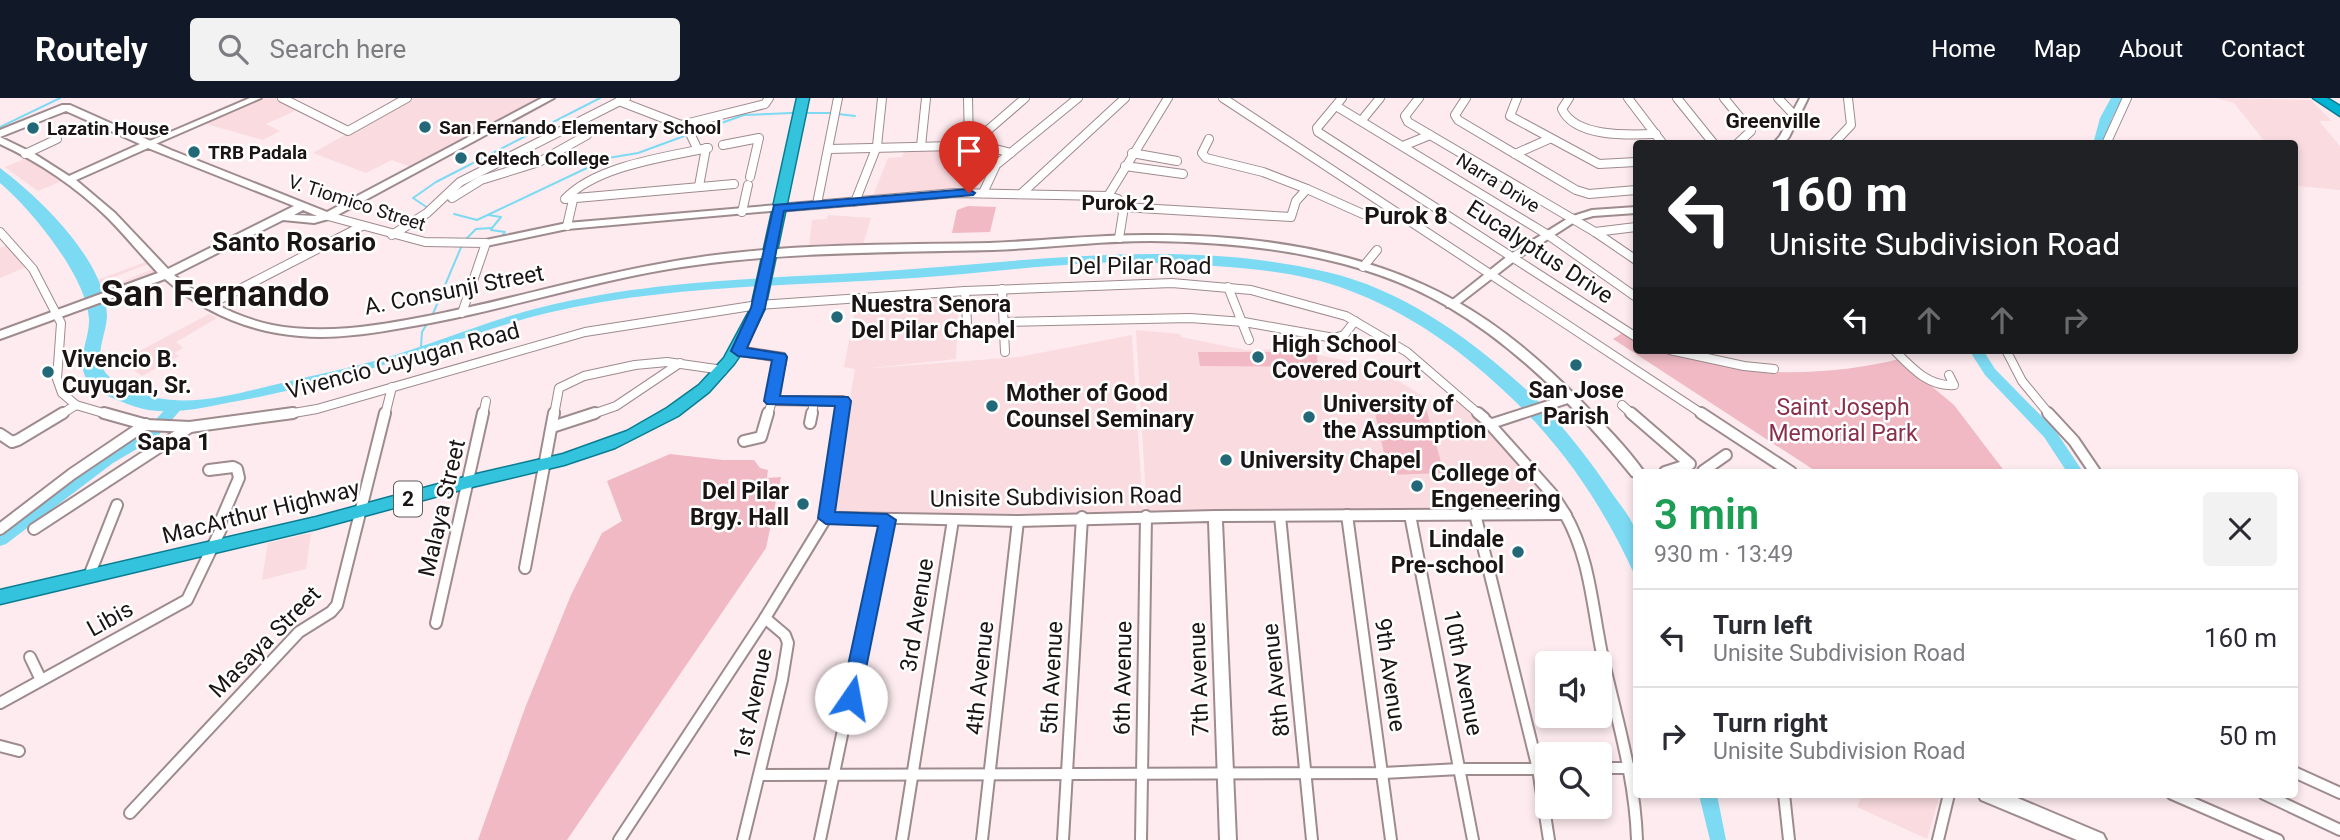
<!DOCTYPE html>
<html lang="en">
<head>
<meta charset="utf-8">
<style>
  :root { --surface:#fff; --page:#f2f2f3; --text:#2b2b33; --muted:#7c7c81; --line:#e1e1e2; --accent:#111827 }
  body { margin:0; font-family:Roboto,sans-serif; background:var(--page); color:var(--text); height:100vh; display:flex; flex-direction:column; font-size:26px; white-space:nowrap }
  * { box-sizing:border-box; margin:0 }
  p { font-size:23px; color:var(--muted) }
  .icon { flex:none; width:38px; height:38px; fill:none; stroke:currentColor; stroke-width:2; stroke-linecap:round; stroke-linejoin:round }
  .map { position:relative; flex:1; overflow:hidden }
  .panel { position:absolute; left:1633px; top:371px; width:665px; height:329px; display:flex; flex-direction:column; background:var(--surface); border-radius:7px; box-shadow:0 4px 10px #0003 }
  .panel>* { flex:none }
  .hud { position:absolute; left:1633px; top:42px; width:665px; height:214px; border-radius:7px; box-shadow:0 4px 10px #0003; background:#202124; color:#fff; overflow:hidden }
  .tools { position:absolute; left:1535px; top:553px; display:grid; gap:14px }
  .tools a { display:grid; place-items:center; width:77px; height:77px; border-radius:7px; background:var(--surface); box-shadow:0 4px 10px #0003; font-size:35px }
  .pin { position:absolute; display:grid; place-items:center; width:60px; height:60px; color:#fff; margin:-72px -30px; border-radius:50% 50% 50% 0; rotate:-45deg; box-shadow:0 0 7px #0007 }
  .pin .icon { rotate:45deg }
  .me { position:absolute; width:77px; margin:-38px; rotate:12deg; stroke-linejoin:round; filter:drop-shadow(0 0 5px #0008) }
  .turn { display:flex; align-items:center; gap:24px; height:147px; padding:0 21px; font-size:32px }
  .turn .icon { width:91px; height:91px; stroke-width:2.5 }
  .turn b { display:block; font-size:49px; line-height:60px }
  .lanes { display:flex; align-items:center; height:66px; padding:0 21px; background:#0003; justify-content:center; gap:35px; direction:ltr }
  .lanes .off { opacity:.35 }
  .round { display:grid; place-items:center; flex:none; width:74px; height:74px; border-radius:7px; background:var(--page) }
  .summary { display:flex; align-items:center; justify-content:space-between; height:119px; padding:0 21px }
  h1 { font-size:42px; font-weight:600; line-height:52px; color:#1e9e55 }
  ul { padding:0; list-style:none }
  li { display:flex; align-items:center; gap:21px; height:98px; padding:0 21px; border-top:2px solid var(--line) }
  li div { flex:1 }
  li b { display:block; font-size:26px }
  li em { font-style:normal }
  header { display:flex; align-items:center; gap:42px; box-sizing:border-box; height:98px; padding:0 35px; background:var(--accent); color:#fff }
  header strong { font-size:33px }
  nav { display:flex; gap:38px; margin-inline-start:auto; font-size:24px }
  .search { width:490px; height:63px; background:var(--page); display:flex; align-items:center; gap:18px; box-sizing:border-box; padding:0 24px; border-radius:7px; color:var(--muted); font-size:26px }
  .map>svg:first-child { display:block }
  .built { fill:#f9dbe0 }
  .green { fill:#f0b9c4 }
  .water { fill:#7cdaf3 }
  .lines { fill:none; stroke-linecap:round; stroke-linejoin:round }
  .stream { stroke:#7cdaf3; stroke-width:2 }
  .river { fill:#7cdaf3; fill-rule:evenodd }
  .minor-far1-casing { stroke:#9e8b8e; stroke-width:10 }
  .minor-casing { stroke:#9e8b8e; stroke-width:14 }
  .tertiary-casing { stroke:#9e8b8e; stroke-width:4 }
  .secondary-casing { stroke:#9e8b8e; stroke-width:4 }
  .trunk-casing { stroke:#0a7c91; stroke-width:3 }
  .motorway-casing { stroke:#0a7c91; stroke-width:3 }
  .minor-far1 { stroke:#fff; stroke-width:8 }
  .minor { stroke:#fff; stroke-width:10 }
  .tertiary { fill:#fff; fill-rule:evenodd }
  .secondary { fill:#fff; fill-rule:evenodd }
  .trunk { fill:#34c3dc; fill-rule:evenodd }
  .motorway { fill:#01b4d4; fill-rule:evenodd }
  .route { fill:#1a73e8; stroke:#114b97; stroke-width:2 }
  .poi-dot { fill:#236878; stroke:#fff; stroke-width:2.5 }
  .labels { text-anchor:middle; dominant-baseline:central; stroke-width:5; stroke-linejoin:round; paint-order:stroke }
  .far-poi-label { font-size:19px; font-weight:bold; fill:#1b1415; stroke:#fff; text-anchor:start }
  .far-street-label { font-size:19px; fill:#1b1415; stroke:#fff }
  .far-neighbourhood-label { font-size:21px; font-weight:bold; fill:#1b1415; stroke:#fff }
  .shield { fill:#fff; stroke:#5f5a5b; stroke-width:2 }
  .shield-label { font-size:21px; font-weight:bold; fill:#1b1415 }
  .street-label { font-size:23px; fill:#1b1415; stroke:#fff }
  .poi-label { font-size:23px; font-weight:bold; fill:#1b1415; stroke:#fff; text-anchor:start }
  .park-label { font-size:23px; fill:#8a2f4b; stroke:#fff }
  .neighbourhood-label { font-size:24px; font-weight:bold; fill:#1b1415; stroke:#fff }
  .quarter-label { font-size:26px; font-weight:bold; fill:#1b1415; stroke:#fff }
  .town-label { font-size:37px; font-weight:bold; fill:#1b1415; stroke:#fff }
</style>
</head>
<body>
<header>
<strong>Routely</strong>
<div class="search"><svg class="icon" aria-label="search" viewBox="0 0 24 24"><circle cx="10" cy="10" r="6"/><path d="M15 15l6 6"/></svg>Search here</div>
<nav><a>Home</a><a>Map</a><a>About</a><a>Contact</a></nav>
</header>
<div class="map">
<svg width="2340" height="742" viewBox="0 0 2340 742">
  <rect width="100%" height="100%" fill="#fdebef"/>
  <!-- built -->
  <g class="built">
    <polygon points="261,0 275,0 299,11 266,26 280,33 263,42 203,25"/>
    <polygon points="410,0 537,0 542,2 411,69 392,62 366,75 313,55"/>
    <polygon points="2216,0 2311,2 2332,23 2319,23 2340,48 2340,92 2299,88 2294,81 2294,46 2266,45 2234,5"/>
    <polygon points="973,46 1007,55 997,63 974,61 961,91 873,98 888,60 902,59 906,49"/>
    <polygon points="27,60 62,83 38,93 5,69"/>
    <polygon points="828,117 871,120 862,150 809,149 812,122 827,121"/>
    <polygon points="11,146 29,168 0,180 0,150"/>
    <polygon points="146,164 148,166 104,183 108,190 155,170 158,175 104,195 97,182"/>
    <polygon points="959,194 956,261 862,271 1019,259 1132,237 1143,416 838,415 832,409 855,271 844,269 857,202"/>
    <polygon points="209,216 217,220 176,244 183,250 174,255 179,258 142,278 121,263"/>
    <polygon points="1136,232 1180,236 1181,239 1245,252 1288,251 1354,264 1384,274 1434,305 1451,296 1492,332 1558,408 1558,411 1292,414 1292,411 1280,412 1280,415 1147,416"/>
    <polygon points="311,435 306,471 262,482 268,445"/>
    <polygon points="1862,697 1940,697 1927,741 1857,709"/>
  </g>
  <!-- green -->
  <g class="green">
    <polygon points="968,108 996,109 990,134 952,135 957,112"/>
    <path d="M1624,234l12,7v11c39,0 69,13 107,19 47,7 110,2 156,-10l55,46 51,67h-188l-204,-133z"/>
    <polygon points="1198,254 1303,254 1317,257 1318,269 1200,268"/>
    <polygon points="1426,310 1444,375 1389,377 1374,311"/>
    <polygon points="670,356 723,362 754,362 760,370 768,372 767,380 781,379 766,450 567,742 478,742 525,610 571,497 602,435 622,423 607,383"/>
  </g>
  <!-- water -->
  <g class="water">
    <path d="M0,70c41,31 105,92 107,147 0,18 -14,41 -2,57 10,13 36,23 52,26 42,8 85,-6 125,-15 32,-8 64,-14 96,-23 50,-14 98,-35 149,-49 117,-32 240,-32 360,-40 146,-10 295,-33 440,1 73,17 137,62 193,112 37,33 66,71 94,112 7,10 17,22 21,33 5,14 1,34 1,49 -33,-73 -75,-135 -134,-189 -45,-42 -95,-77 -154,-99 -42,-16 -89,-21 -133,-24 -26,-1 -52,-3 -78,-4 -74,0 -149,11 -223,16 -122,8 -248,7 -367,35 -57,14 -112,36 -167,53 -46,14 -94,26 -142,35 -34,6 -71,17 -105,5 -16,-6 -41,-14 -48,-30 -8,-18 5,-39 4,-57 -2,-42 -58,-110 -89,-136z"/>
    <polygon points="1699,697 1717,697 1726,742 1710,742"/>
  </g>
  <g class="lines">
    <!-- stream -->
    <g class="stream">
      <polyline points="805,15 831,15"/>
      <polyline points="838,16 855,18"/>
      <polyline points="0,29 60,0"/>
      <polyline points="693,35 744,17 792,15"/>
      <polyline points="428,110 413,100 436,84 600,0"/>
      <polyline points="454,116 477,122 608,60 638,55 687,37"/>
      <polyline points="488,117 501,119 492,130"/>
      <polyline points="465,142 476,131 492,130 491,132 505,134 501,139"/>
      <polyline points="432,218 462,147"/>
      <polyline points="421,249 422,234 428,224"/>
    </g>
    <!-- river -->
    <g class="river">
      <polygon points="2111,0 2123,0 2112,20 2105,46 2093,46 2100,20"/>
      <polygon points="1969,252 1983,252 1995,271 2055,332 2083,374 2067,374 2044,339 1985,277"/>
      <polygon points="176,304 183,309 157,339 113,365 6,446 0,448 0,433 101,357 147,331 171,305"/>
    </g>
    <!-- minor-far1 casing -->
    <g class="minor-far1-casing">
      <g id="minor-far1">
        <polyline points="282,0 348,33 407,0"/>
        <polyline points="968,0 969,46"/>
        <polyline points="1223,0 1704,317"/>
        <polyline points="1342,0 1317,30 1318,34 1636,239"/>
        <polyline points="1419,0 1405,18 1408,24 1595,134 1636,162"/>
        <polyline points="1466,0 1455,17 1458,22 1576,92 1589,96 1636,92"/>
        <polyline points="1517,0 1510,18 1599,66 1636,64"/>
        <path d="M1569,0l-7,11c13,29 68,26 94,25"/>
        <polyline points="1628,0 1663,46"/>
        <polyline points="1677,0 1714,46"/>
        <polyline points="1724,0 1751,33 1737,46"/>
        <polyline points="1778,0 1796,19"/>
        <polyline points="619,3 681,27 765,6 769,0"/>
        <polyline points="1336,8 1548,137 1636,199"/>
        <polyline points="1362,22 1380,0"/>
        <polyline points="686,27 698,52"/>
        <polyline points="973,45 1025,0"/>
        <polyline points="1833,46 1851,27 1848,0"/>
        <polyline points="2106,46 2127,0"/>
        <polyline points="723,47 759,40 750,79"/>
        <polyline points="921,48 926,0"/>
        <polyline points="1403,48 1430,37"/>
        <path d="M708,50c-43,9 -112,18 -143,51l169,-15"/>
        <polyline points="829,51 955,48 973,45 1011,55"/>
        <polyline points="1132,55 1177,63"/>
        <polyline points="25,56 57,41"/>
        <polyline points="1515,56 1549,41"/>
        <polyline points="1125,68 1183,76"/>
        <polyline points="699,88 706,50"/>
        <polyline points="1307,91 1363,116"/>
        <polyline points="983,95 996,67 1078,0"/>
        <polyline points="1021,96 1125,0"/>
        <polyline points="1108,98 1168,0"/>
        <polyline points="452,100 481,82 539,64 587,37"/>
        <polyline points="855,104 877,48 882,0"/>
        <polyline points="817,106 838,0"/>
        <polyline points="1123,109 1291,119 1296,103 1307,91 1263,74 1206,60 1202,55 1209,41"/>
        <polyline points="778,110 955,95 1108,98 1118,101 1123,115 1119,140"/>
        <polyline points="742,114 748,87"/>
        <polyline points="328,118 425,144 486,145 462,215"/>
        <polyline points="567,128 573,102"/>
        <polyline points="0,134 33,171 61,225 57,281 62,295 76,307 110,317"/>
        <polyline points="1595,134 1636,129"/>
        <polyline points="392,137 427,115 460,84 626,0"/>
        <polyline points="1363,169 1377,152"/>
        <polyline points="1228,189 1249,242"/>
        <polyline points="1002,191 1005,254"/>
        <polyline points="965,193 967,224"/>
        <polyline points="209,207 362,128"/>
        <polyline points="1005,224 1190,220 1244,224 1334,240 1344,237 1355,223"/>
        <polyline points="1670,252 1744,268 1774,271"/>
        <path d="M1894,252c17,17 34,37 60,35l-5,-10"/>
        <polyline points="2006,252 2022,283 2050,317"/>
        <polyline points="1622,307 1633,317"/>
        <polyline points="60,317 76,307"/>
        <polyline points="282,317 317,311 585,234 758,207 965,193 1172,185 1251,192 1346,218 1407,254 1480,317"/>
        <polyline points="385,317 392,289"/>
        <polyline points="483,317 486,303"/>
        <polyline points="554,317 559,290 584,278 635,267 667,264 723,272"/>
        <polyline points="590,317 616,308 680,265"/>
        <polyline points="768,317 772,303"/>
        <polyline points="812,317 814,303"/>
      </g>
    </g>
    <!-- minor casing -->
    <g class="minor-casing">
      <g id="minor">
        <polyline points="104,315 147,327 190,329 293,315"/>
        <polyline points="1478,315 1484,320"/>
        <polyline points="1631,315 1690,366 1665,374"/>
        <polyline points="1701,315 1791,374"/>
        <polyline points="2048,315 2074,343 2095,374"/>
        <polyline points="810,325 812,315"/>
        <polyline points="552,329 595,315"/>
        <polyline points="0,336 12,344 18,342 63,315"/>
        <polyline points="744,343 761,339 768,315"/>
        <polyline points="1703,373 1726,357"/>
        <polyline points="1475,416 1538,671 1549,742"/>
        <path d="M1565,416c25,44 27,92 37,140 14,63 33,122 35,186"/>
        <polyline points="1347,417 1391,742"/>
        <polyline points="1410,417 1473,742"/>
        <polyline points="1280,418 1312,742"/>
        <polyline points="0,431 72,376 146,326"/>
        <polyline points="34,431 190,329"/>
        <polyline points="525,470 554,315"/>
        <polyline points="89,478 117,407"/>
        <polyline points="436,525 483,315"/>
        <polyline points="30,559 41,582"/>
        <polyline points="0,605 187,502 221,431 221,422 239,380 237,371 233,369 209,372"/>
        <polyline points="0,648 19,653"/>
        <polyline points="1600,670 1632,670"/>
        <polyline points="2294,674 2340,695"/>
        <polyline points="760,677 1383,675 1460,671 1547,671"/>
        <polyline points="1784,696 1789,742"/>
        <polyline points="2172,696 2278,742"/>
        <polyline points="2264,696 2340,732"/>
        <polyline points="130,715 299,534 331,514 337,507 385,315"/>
        <polyline points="619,742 765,520 826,420"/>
        <polyline points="743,742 782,582 788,545 785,537 765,520"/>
        <polyline points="820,742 887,422"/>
        <polyline points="902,742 953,422"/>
        <polyline points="982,742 1018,423"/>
        <polyline points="1063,742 1082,419"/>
        <polyline points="1141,742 1146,418"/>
        <polyline points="1938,742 1949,696"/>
      </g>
    </g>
    <!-- tertiary casing -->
    <g class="tertiary-casing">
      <g id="tertiary">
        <polygon points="250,0 261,0 153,47 147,47 145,45"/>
        <polygon points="1800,0 1808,0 1789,39 1783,46 1773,46 1780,38"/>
        <polygon points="1636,109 1636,115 1593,118 1576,123 1517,161 1455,209 1447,209 1446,207 1509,157 1570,119 1592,112"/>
        <polygon points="738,249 784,256 786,259 778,299 843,299 849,303 833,415 1018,418 1215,413 1556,411 1549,400 1478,320 1484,316 1492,321 1570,296 1576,300 1574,303 1498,328 1557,394 1571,416 1569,419 1565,421 1222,423 1236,742 1220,742 1209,423 1018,428 822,423 820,420 837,307 768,306 766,303 774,262 734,256 732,253 734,250"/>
      </g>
    </g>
    <!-- secondary casing -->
    <g class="secondary-casing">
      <g id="secondary">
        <path d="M542,0h12l-222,120 -18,5 -31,-3 -109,55c28,24 61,42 98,50 51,10 105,1 156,-9 77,-15 153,-38 231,-52 108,-21 220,-19 330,-21 52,-2 105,-8 157,-8 103,-1 215,14 306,64 48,26 91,63 129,102 22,23 45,45 63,71h-8v5l-4,-1c-53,-65 -112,-127 -185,-170 -87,-51 -197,-64 -297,-65 -52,0 -105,7 -157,9 -121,3 -242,1 -361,26 -77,16 -153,40 -230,52 -34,6 -68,11 -102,8 -51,-4 -97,-24 -135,-57l-165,60v-8l158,-58c-17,-18 -33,-38 -51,-56 -31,-30 -68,-55 -107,-73v-14l62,-25h8l101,45 156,62zM66,13l74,33 -71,32 -36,-23 -33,-16zM148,50l15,6 131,52 -126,63 -53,-56 -39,-33zM303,112l14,6 -23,-1z"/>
        <polygon points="778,107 782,108 782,112 567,131 486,148 480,145 486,142 567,125"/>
        <polygon points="1978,696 2008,696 2103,736 2106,742 2077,742 1981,702"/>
      </g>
    </g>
    <!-- trunk casing -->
    <g class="trunk-casing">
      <polygon id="trunk" points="797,0 809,0 765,210 747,247 734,266 709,294 678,318 615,350 564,367 468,390 316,431 0,506 0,492 316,419 468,378 563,356 627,333 667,310 699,287 724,260 751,210"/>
    </g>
    <!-- motorway casing -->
    <g class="motorway-casing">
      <polygon id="motorway" points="2313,0 2327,0 2340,8 2340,18"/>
    </g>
    <!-- minor-far1 -->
    <use href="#minor-far1" class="minor-far1"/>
    <!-- minor -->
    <use href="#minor" class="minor"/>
    <!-- tertiary -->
    <use href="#tertiary" class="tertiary"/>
    <!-- secondary -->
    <use href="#secondary" class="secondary"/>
    <!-- trunk -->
    <use href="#trunk" class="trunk"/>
    <!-- motorway -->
    <use href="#motorway" class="motorway"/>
  </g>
  <!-- route -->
  <polygon class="route" points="969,91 975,95 973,97 784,113 765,210 747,250 785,256 787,259 780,298 848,299 851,303 835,414 887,416 896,422 860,600 857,606 851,608 844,606 841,600 878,428 826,426 818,420 835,308 767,306 764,303 772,262 738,258 731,253 751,210 774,107"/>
  <!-- markers -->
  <g class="poi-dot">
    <circle cx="425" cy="29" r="7"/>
    <circle cx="33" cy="30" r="7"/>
    <circle cx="194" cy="54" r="7"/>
    <circle cx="461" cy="60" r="7"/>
    <circle cx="837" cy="219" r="7"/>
    <circle cx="1258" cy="259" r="7"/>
    <circle cx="1576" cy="267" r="7"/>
    <circle cx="48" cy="274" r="7"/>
    <circle cx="992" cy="308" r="7"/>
    <circle cx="1309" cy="319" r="7"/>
    <circle cx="1226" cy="362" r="7"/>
    <circle cx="1417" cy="388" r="7"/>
    <circle cx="803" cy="406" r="7"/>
    <circle cx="1518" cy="454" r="7"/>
  </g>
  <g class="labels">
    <!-- far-poi labels -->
    <g class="far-poi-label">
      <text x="439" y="29">San Fernando Elementary School</text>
      <text x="47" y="30">Lazatin House</text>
      <text x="208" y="54">TRB Padala</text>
      <text x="475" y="60">Celtech College</text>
    </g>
    <!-- far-street labels -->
    <g class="far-street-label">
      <text transform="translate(1498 85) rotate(32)">Narra Drive</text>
      <text transform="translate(357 105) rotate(18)">V. Tiomico Street</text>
    </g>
    <!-- far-neighbourhood labels -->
    <g class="far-neighbourhood-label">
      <text x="1773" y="23">Greenville</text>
      <text x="1118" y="105">Purok 2</text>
    </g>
    <!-- shield labels -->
    <rect class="shield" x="394" y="383.5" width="28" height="35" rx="5"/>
    <g class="shield-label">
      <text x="408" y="401">2</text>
    </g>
    <!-- street labels -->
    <g class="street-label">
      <text transform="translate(1540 154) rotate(33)">Eucalyptus Drive</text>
      <text x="1140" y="168">Del Pilar Road</text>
      <text transform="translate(454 192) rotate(-11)">A. Consunji Street</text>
      <text transform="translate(403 263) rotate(-15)">Vivencio Cuyugan Road</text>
      <text transform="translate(1056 399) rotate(-1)">Unisite Subdivision Road</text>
      <text transform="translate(442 410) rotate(-77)">Malaya Street</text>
      <text transform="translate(261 414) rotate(-14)">MacArthur Highway</text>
      <text transform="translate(917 517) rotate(-81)">3rd Avenue</text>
      <text transform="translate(110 521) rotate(-29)">Libis</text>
      <text transform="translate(265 544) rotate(-45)">Masaya Street</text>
      <text transform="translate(1463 575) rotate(79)">10th Avenue</text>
      <text transform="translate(1390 577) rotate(82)">9th Avenue</text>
      <text transform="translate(980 580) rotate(-84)">4th Avenue</text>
      <text transform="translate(1052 580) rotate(-87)">5th Avenue</text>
      <text transform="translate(1123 580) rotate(-89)">6th Avenue</text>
      <text transform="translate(1199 581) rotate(-92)">7th Avenue</text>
      <text transform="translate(1276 582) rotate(-96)">8th Avenue</text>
      <text transform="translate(753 606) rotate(-78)">1st Avenue</text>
    </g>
    <!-- poi labels -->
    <g class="poi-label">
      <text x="851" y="206">Nuestra Senora<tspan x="851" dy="26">Del Pilar Chapel</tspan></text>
      <text x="1272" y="246">High School<tspan x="1272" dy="26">Covered Court</tspan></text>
      <text x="62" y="261">Vivencio B.<tspan x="62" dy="26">Cuyugan, Sr.</tspan></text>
      <text x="1576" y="292" text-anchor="middle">San Jose<tspan x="1576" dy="26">Parish</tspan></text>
      <text x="1006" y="295">Mother of Good<tspan x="1006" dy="26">Counsel Seminary</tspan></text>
      <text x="1323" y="306">University of<tspan x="1323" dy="26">the Assumption</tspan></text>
      <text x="1240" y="362">University Chapel</text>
      <text x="1431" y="375">College of<tspan x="1431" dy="26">Engeneering</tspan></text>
      <text x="789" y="393" text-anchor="end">Del Pilar<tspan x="789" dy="26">Brgy. Hall</tspan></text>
      <text x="1504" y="441" text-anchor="end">Lindale<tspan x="1504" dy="26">Pre-school</tspan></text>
    </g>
    <!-- park labels -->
    <g class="park-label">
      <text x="1843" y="309">Saint Joseph<tspan x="1843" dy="26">Memorial Park</tspan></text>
    </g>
    <!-- neighbourhood labels -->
    <g class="neighbourhood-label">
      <text x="1406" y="118">Purok 8</text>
      <text x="174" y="344">Sapa 1</text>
    </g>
    <!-- quarter labels -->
    <g class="quarter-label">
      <text x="294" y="144">Santo Rosario</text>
    </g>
    <!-- town labels -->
    <g class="town-label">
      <text x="215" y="195">San Fernando</text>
    </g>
  </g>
</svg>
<div class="tools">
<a><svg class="icon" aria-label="sound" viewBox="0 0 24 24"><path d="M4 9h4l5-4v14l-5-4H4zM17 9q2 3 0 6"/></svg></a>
<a><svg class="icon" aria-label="search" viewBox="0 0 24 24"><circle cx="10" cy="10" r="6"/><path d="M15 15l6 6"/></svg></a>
</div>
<div class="pin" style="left:969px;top:95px;background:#d93025"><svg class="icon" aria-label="arrive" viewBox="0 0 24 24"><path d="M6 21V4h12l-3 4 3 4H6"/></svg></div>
<svg class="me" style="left:851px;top:600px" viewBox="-20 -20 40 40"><circle r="19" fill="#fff"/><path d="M0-13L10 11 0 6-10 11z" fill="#1a73e8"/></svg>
<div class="hud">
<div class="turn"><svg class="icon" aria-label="left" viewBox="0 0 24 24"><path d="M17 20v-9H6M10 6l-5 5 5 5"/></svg><div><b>160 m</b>Unisite Subdivision Road</div></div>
<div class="lanes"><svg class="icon" aria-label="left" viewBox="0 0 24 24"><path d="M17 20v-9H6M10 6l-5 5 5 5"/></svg><svg class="icon off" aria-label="ahead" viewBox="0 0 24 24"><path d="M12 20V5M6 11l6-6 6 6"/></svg><svg class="icon off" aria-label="ahead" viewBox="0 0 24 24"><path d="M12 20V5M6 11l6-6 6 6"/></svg><svg class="icon off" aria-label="right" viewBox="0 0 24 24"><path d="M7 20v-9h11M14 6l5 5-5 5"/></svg></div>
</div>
<section class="panel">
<div class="summary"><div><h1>3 min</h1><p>930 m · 13:49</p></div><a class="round"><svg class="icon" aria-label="close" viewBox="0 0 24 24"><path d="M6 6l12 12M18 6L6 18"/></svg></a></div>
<ul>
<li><svg class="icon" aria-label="left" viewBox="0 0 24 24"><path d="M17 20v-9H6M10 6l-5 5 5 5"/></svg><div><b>Turn left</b><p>Unisite Subdivision Road</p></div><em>160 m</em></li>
<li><svg class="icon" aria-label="right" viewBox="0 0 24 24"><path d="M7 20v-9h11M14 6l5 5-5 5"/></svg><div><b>Turn right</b><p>Unisite Subdivision Road</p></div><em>50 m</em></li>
</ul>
</section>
</div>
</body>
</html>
